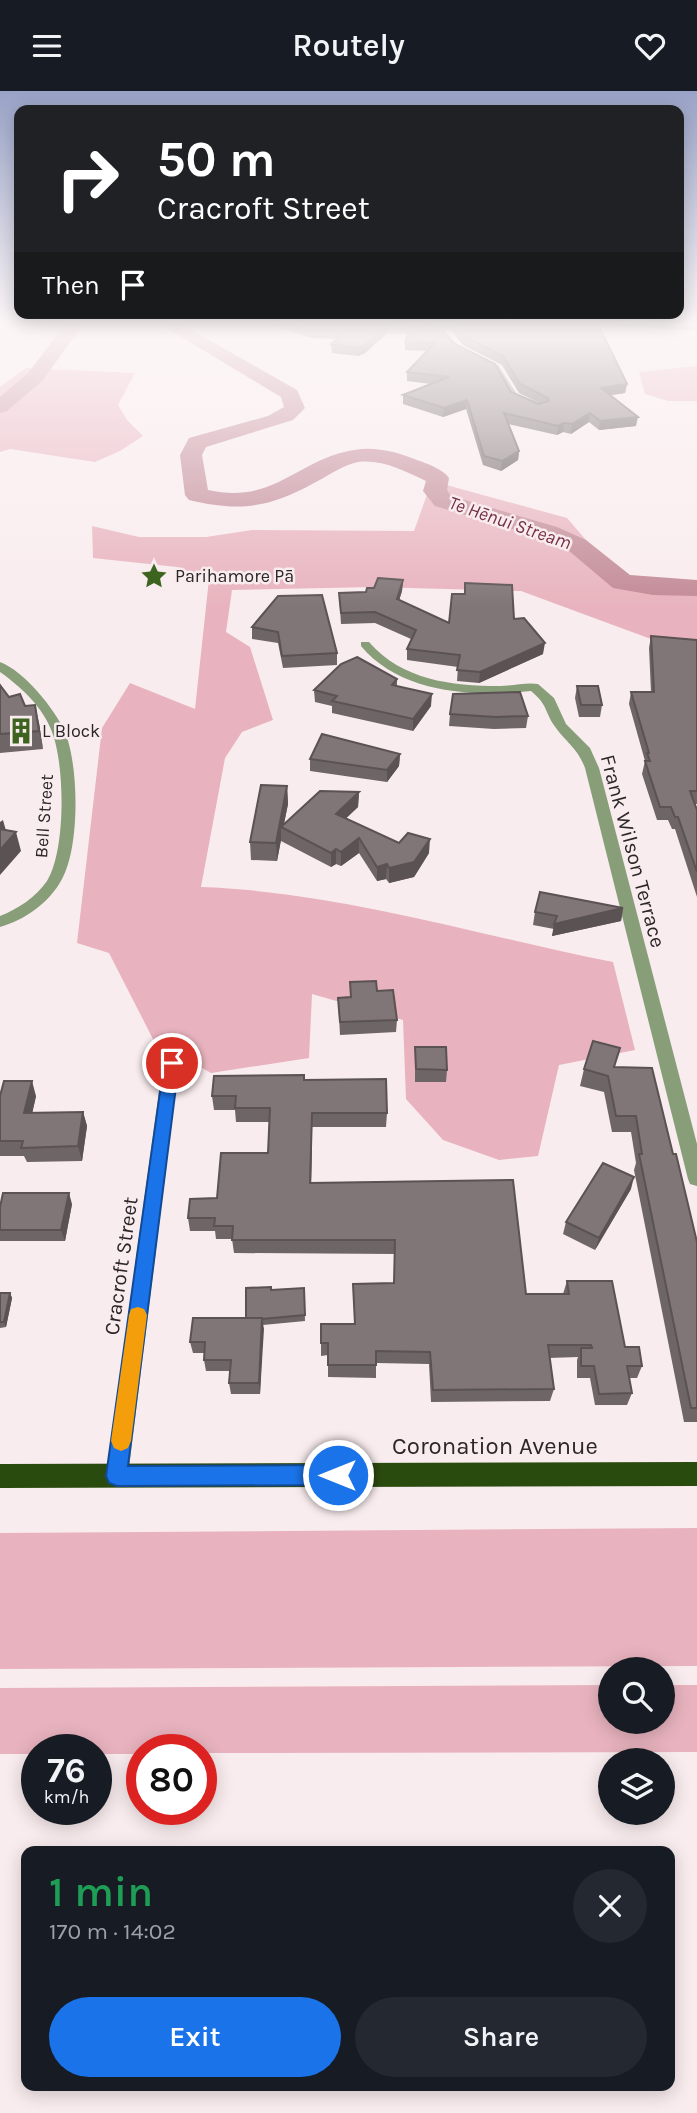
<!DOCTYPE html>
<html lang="en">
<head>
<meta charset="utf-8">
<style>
  :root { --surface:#171b24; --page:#242831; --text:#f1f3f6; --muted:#9ea1a6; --accent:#1a73e8 }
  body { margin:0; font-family:Karla,sans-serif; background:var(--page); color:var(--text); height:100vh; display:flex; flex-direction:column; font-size:26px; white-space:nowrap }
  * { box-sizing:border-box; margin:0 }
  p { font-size:23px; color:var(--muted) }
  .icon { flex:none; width:38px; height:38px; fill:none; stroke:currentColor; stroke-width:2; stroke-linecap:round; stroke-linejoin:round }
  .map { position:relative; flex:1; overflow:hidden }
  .details { position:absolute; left:21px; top:1755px; width:654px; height:245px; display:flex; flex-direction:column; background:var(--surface); border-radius:14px; box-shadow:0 4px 18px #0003 }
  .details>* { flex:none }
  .banner { position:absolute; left:14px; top:14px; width:670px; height:214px; border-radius:14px; box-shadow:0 4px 18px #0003; background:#202124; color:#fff; overflow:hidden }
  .fabs { position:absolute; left:598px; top:1566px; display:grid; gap:14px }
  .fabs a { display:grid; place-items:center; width:77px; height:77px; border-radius:50%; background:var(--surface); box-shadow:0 4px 18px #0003; font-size:35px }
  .speed { position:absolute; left:21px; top:1643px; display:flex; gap:14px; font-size:35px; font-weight:700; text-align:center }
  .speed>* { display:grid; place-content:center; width:91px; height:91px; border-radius:50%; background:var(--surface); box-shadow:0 4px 18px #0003; line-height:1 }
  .speed small { font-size:18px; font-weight:400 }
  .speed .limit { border:10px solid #d22; background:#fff; color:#111 }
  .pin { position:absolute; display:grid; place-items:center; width:60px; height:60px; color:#fff; margin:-30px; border:4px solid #fff; border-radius:50%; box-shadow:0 2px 7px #0007 }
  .me { position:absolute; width:77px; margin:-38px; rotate:270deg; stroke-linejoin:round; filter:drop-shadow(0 0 5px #0008) }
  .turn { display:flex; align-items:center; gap:24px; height:147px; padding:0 28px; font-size:32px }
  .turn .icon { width:91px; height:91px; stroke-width:2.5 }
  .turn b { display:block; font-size:49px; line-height:60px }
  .then { display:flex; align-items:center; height:66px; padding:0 28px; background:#0003; gap:14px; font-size:26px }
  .round { display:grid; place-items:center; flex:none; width:74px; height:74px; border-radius:37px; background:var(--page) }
  .headline { display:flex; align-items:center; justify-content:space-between; height:119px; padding:0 28px }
  h1 { font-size:42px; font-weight:600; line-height:52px; color:#1e9e55 }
  .action { display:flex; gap:14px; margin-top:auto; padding:14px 28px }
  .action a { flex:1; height:80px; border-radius:42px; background:var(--accent); color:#fff; font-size:28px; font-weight:600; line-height:80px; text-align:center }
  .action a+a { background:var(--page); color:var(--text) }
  header { display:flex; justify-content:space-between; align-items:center; height:91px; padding:0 28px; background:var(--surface); font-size:32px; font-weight:600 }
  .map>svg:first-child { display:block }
  .green { fill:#e8b3be }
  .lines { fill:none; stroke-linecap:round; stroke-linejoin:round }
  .river { fill:#c28a96; fill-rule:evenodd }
  .minor { fill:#879e79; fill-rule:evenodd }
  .trunk { fill:#2a4b0e; fill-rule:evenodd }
  .wall { fill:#6e6566 }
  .shaded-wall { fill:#5a5253 }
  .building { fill:#807577; stroke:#5a5253; stroke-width:2 }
  .route { fill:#1a73e8; stroke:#114b97; stroke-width:2 }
  .slow { fill:#f59e0b }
  .labels { text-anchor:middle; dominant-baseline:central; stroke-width:5; stroke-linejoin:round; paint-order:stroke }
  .far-poi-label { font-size:18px; fill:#2b2627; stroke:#f9ecee; text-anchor:start }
  .far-street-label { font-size:18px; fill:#2b2627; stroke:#f9ecee }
  .far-water-label { font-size:19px; font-style:italic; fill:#752f44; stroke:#f9ecee }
  .street-label { font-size:21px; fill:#2b2627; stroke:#f9ecee }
  .near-street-label { font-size:24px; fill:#2b2627; stroke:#f9ecee }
</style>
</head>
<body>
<header><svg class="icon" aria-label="menu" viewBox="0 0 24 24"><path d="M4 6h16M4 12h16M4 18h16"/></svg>Routely<svg class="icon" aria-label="heart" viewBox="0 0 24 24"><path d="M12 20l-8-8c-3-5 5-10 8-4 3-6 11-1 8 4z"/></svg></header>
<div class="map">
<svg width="697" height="2022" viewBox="0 0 697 2022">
  <rect width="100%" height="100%" fill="#f9ecee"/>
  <!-- green -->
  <g class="green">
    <polygon points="697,275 697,310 668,310 645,303 639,281"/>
    <polygon points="26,277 135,282 118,314 127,329 143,345 120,360 95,371 10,358 0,361 0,296"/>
    <path d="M432,390l135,37 44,51 18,9 46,6 22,-1v73l-176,-65 -148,-4 -141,3 -6,42 24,15 23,73 -31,12 -17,26 -24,129c139,5 276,48 412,75l22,88 -76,15 -21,91 -39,4 -56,-20 -37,-41 -3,-79 -91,-26 -3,64 -98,15 -57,-32 -45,-88 -32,-10 25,-215 28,-45 65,26 14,-130 -32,-12 -84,-9 -1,-32 47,11h67l46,-7 162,1z"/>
    <polygon points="697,1437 697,1575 0,1578 0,1442"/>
    <polygon points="611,1594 611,1631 663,1631 663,1594 697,1594 697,1661 201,1662 201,1659 142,1659 142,1663 96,1663 96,1659 37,1659 37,1663 0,1663 0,1597"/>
  </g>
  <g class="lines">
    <!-- river -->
    <g class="river">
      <polygon points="65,233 83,233 43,289 7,320 0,322 0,306 29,281"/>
      <path d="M160,233h21l116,66 8,18 -12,12 -87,27 -4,8 6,35c67,15 89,-31 146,-40 21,-4 44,2 63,10 11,4 26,9 32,18l-2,12 4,6 106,31 29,13 44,35 67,5v16l-44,-1 -40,-7 -45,-38 -29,-13 -104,-31 -12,-15 3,-10c-21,-10 -44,-22 -68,-19 -15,3 -30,14 -44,21 -45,25 -75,29 -125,17l-4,-5 -5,-40 9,-17 79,-22 16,-9 -3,-10z"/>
    </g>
    <!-- minor -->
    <g class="minor">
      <path d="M459,233h10c-23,12 -84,14 -107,3l4,-2 50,4z"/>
      <polygon points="615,233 697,235 697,239 618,236"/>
      <path d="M472,263l26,11 24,37c-20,0 -17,-23 -29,-34 -5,-5 -14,-7 -21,-10z"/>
      <path d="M361,551h8c33,38 82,44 131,44 12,0 26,-4 38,-2l16,14 12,26 24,24 9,20 98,376v42l-7,-2 -2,-5 -103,-411c-7,-19 -18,-25 -29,-40 -12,-16 -7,-22 -25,-37 -58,6 -130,3 -170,-45z"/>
      <path d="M0,571c24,9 55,47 65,70 14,34 15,115 -3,147 -12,23 -37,41 -62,48v-11c18,-7 36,-19 47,-35 19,-30 18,-116 5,-149 -9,-25 -31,-45 -52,-60z"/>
      <polygon points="171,966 179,972 128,1385 125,1393 117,1396 109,1393 106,1385 163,972"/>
    </g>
    <!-- trunk -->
    <polygon class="trunk" points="697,1371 697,1395 0,1397 0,1373"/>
  </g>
  <!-- wall -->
  <g class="wall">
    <polygon points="219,233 398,233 397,234 382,233 387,242 365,262 358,265 332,262 331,253 338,248 313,247 271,234 219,234"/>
    <polygon points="452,233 627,293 625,302 610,304 636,335 599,339 589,331 571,343 563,341 557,344 508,333 519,360 518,369 501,380 483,374 466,318 443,326 403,313 403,304 431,293 407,290 407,281 427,260 405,259 405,251 455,253 511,301 539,313 541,313 519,302 502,274 463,254 452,241"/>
    <polygon points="403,489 402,500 399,509 449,532 514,528 543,563 479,592 457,590 458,576 407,569 407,558 411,548 375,532 341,533 339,502 366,501"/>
    <polygon points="278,505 337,562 337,574 283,577 278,552 252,548 252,536"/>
    <polygon points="651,545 697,549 697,713 695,713 697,719 697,806 675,738 672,738 668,729 657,729 642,683 645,670 629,613 631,601 651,601 649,557"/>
    <polygon points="397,588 397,596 431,615 413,640 332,622 332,615 315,611 314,599"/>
    <polygon points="0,594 9,606 25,615 39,632 43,658 0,662"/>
    <polygon points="577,595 602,614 600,626 579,626 575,607"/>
    <polygon points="450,623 528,625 526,637 494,638 449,635"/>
    <polygon points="400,663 399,675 387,691 310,680 310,668"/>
    <polygon points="287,695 288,713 284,733 359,701 358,716 346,727 399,752 429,762 414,786 389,792 386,788 377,790 359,762 341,775 336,773 331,776 281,750 281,749 277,770 251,769 250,751"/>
    <polygon points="623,817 621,830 552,845 554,838 533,834 535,821"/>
    <polygon points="350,891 377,900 397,929 396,941 340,944 338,907 350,906"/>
    <polygon points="415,956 447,979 446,991 415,991"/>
    <polygon points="615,976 673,1063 697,1151 697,1331 684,1331 634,1079 636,1072 631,1041 612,1041 604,1001 580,995 584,978"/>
    <polygon points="304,989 387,1022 386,1036 312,1036 311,1092 526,1203 563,1203 567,1190 642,1275 637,1287 629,1287 632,1302 627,1314 595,1314 590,1287 577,1287 577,1269 578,1266 549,1267 554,1298 550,1310 431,1311 429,1273 376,1272 376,1287 328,1286 328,1264 321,1265 321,1252 354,1233 394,1192 395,1163 234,1162 232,1148 216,1148 215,1140 190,1140 188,1127 217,1107 268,1062 269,1031 236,1031 235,1019 214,1019 212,1005"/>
    <polygon points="0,1005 36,1005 32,1022 83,1021 87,1035 82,1070 27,1071 24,1065 0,1065"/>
    <polygon points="631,1098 595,1159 563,1143 566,1131"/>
    <polygon points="72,1113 65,1150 0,1150 0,1116"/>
    <polygon points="304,1197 305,1230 263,1234 260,1303 231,1303 229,1292 230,1280 206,1280 204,1269 204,1262 193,1262 190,1251 246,1227 271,1199"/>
    <polygon points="0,1202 10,1202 12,1207 6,1236 0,1237"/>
  </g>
  <!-- shaded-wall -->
  <g class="shaded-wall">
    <polygon points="414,233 448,233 414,235"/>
    <polygon points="387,234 387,242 365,262 358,265 358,257"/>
    <polygon points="627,293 625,302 599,306 601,297"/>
    <polygon points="467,309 466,318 443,326 444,317"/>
    <polygon points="590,322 589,331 571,343 572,333"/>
    <polygon points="638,326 636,335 599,339 600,330"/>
    <polygon points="564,332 563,341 557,344 558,335"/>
    <polygon points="519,360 518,369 501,380 502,370"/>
    <polygon points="403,489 402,500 396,519 397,508"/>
    <polygon points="545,552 543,563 479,592 480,581"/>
    <polygon points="432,603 431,615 413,640 413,628"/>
    <polygon points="35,614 39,632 43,658 39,640"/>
    <polygon points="400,663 399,675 387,691 387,679"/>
    <polygon points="287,695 288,713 283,737 281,736 281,749 277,770 276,752"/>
    <polygon points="359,701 358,716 336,737 336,723"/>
    <polygon points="3,729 8,747 0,756 0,731"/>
    <polygon points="16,741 21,760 0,784 0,759"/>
    <polygon points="359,747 359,762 341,775 341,761"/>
    <polygon points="430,748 429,762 414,786 389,792 389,777"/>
    <polygon points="336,758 336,773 331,776 331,762"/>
    <polygon points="387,773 386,788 377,790 377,776"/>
    <polygon points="623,817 621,830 552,845 554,833"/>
    <polygon points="32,990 36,1005 29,1037 24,1022"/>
    <polygon points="83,1021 87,1035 82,1070 78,1055"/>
    <polygon points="312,1022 312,1036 311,1106 310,1092"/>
    <polygon points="634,1086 631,1098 595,1159 599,1147"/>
    <polygon points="69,1102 72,1113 65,1150 61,1139"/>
    <polygon points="10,1202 12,1207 6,1236 4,1231"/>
    <polygon points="262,1227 264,1238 260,1303 259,1292"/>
  </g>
  <!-- building -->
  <g class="building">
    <polygon points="293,233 376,233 387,234 365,254 358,257 331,253 347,240 312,239"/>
    <polygon points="452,233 598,233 627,293 601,297 638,326 600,330 590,322 572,333 564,332 558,335 504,322 519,360 502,370 484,365 467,309 444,317 403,304 449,286 407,281 435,252 405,251 411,236 439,235 455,253 495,273 511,301 539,313 549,310 548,307 520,293 503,265 463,245"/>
    <polygon points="378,487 403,489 397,508 449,532 452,503 465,503 465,492 512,494 514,528 524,527 545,552 480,581 457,579 460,564 407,558 416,539 375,521 341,522 339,502 366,501 367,497 374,497"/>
    <polygon points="322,504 337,562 282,565 278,541 252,536 278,505"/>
    <polygon points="651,545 697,549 697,700 690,700 697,719 697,781 678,726 675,726 671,716 660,716 645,670 650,670 647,662 649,662 631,601 654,601"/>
    <polygon points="357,566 397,588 392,594 432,603 413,628 332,610 337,605 314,599 341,573"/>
    <polygon points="0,594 9,606 20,603 25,615 35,614 39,640 0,643"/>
    <polygon points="577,595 598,595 602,614 581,614"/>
    <polygon points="520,601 528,625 495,626 450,623 453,603"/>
    <polygon points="322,643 400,663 387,679 310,668"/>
    <polygon points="261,694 287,695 276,752 250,751"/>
    <polygon points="320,700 359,701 336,723 399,752 408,742 430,748 414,771 389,777 387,773 377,776 359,747 341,761 336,758 331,762 281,736"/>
    <polygon points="0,738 16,741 0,759"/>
    <polygon points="540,801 623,817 554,833 557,825 535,821"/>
    <polygon points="376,890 377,900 393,899 397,929 340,931 338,907 351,906 350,891"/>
    <polygon points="593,950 620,957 614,976 652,977 673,1063 676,1063 697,1151 697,1317 691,1317 639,1063 642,1063 636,1025 616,1025 608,985 584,978"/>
    <polygon points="415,956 446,956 447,979 416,978"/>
    <polygon points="304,984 304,989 386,988 387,1022 312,1022 310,1092 513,1089 526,1203 569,1203 567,1190 612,1190 625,1256 639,1256 642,1275 627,1275 632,1302 599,1303 594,1275 581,1275 581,1257 592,1257 591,1254 548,1254 554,1298 433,1299 430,1261 376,1260 376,1274 328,1274 328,1252 321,1252 321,1233 355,1233 353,1193 394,1192 395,1149 232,1149 233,1135 214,1135 215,1127 188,1127 190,1108 217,1107 221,1062 268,1062 270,1017 235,1017 236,1005 212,1005 214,985"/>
    <polygon points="4,990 32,990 24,1022 83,1021 78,1055 21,1057 23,1050 0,1050 0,1005"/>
    <polygon points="603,1072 634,1086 599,1147 566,1131"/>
    <polygon points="3,1102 69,1102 61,1139 0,1139 0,1116"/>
    <polygon points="271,1196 271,1199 304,1197 305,1224 262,1228 262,1227 246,1227 246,1197"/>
    <polygon points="0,1202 10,1202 4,1231 0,1231"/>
    <polygon points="193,1227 262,1227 259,1292 229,1292 231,1269 204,1269 205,1251 190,1251"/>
  </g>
  <!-- sky -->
  <linearGradient id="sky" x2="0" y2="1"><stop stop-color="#99a3c7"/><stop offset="0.45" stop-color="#fcf6f7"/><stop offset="1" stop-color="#fcf6f7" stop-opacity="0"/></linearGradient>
  <rect width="697" height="516" fill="url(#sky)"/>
  <!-- route -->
  <polygon class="route" points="172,967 179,972 128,1375 338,1374 345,1377 348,1384 345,1391 338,1394 117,1395 109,1392 106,1385 164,972"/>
  <!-- slow -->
  <polygon class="slow" points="138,1216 144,1218 147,1224 131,1350 128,1357 121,1360 114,1357 111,1350 129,1224 131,1218"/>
  <!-- icons -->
  <defs>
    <g id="sight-bare" transform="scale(2.1)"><path d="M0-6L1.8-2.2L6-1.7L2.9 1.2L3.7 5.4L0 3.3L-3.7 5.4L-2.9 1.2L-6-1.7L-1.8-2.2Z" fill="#3d641e" stroke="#f9ecee" stroke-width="2.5" paint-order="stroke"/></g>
    <g id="building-bare" transform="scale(2.1)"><path d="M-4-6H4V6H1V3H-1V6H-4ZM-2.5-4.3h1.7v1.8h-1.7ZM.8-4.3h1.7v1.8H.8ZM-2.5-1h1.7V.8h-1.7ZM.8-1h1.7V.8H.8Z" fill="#3d641e" stroke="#f9ecee" stroke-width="2.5" paint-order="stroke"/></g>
  </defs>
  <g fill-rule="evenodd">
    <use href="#sight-bare" x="154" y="485"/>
    <use href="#building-bare" x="21" y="640"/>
  </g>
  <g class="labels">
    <!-- far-poi labels -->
    <g class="far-poi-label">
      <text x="175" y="485">Parihamore Pā</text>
      <text x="42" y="640">L Block</text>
    </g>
    <!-- far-street labels -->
    <g class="far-street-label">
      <text transform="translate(44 725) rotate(-86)">Bell Street</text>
    </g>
    <!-- far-water labels -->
    <g class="far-water-label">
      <text transform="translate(510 432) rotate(19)">Te Hēnui Stream</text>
    </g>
    <!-- street labels -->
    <g class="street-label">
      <text transform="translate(633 760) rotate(75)">Frank Wilson Terrace</text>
      <text transform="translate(121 1175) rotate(-82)">Cracroft Street</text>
    </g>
    <!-- near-street labels -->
    <g class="near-street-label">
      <text x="495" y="1355">Coronation Avenue</text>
    </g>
  </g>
</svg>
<div class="fabs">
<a><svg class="icon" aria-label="search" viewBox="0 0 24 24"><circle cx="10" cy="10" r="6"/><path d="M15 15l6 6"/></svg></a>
<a><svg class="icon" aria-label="layers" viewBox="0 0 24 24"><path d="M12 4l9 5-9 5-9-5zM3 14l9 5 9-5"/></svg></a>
</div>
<div class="speed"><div>76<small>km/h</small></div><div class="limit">80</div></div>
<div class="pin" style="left:172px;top:972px;background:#d93025"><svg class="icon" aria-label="arrive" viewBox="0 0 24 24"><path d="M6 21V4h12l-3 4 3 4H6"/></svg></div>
<svg class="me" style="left:338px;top:1384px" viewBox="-20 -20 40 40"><circle r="17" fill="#1a73e8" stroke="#fff" stroke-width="3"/><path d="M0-11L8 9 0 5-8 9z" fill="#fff"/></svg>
<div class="banner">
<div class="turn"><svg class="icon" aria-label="right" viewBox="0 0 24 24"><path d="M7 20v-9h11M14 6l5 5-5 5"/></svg><div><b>50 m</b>Cracroft Street</div></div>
<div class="then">Then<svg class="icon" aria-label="arrive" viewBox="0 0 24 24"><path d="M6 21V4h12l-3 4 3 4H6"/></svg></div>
</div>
<section class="details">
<div class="headline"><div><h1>1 min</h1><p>170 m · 14:02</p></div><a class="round"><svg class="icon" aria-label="close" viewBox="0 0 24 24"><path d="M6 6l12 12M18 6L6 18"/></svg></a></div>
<div class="action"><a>Exit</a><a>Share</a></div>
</section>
</div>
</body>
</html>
